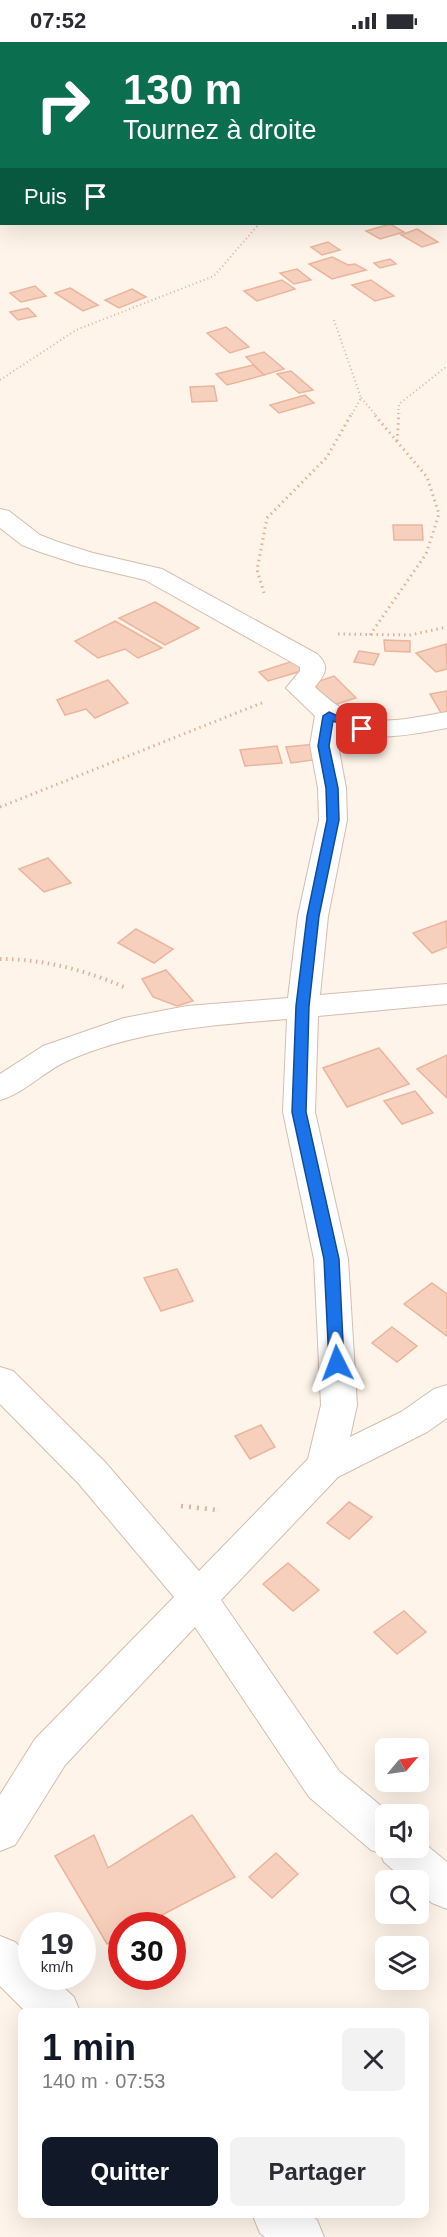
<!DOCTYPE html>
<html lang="fr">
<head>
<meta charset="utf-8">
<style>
  :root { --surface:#fff; --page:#f2f2f3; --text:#2b2b33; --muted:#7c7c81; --accent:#111827 }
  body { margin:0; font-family:Arial,sans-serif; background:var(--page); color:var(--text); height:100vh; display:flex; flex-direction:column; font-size:22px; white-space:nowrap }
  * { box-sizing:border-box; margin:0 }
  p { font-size:20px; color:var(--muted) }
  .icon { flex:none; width:33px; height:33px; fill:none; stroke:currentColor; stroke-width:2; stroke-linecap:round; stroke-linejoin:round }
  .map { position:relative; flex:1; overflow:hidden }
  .panel { position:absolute; left:18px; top:1966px; width:411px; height:210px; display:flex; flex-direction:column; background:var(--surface); border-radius:9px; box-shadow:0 6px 24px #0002 }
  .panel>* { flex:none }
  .top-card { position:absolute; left:0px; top:0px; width:447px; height:183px; box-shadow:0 6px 24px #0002; background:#0b6e4f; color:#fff; overflow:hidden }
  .needle { width:39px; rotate:61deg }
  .fabs { position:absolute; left:375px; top:1696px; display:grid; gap:12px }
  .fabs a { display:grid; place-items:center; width:54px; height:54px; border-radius:9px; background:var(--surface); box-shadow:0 6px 24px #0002; font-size:30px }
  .speed { position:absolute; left:18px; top:1870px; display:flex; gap:12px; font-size:30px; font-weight:700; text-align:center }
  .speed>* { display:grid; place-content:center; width:78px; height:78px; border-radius:50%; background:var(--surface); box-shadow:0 6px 24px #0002; line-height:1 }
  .speed small { font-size:15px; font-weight:400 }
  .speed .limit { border:9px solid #d22; background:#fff; color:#111 }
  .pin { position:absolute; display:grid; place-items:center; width:51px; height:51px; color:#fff; margin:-26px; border-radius:12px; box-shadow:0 3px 9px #0006 }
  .me { position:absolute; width:66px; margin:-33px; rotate:357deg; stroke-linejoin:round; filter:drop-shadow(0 0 4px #0008) }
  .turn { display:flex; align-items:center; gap:21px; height:126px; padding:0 24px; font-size:27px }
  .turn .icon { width:78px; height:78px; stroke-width:2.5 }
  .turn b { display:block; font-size:42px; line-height:51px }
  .then { display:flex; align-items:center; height:57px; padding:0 24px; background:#0003; gap:12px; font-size:22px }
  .round { display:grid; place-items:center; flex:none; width:63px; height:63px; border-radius:9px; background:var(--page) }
  .summary { display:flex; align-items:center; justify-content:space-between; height:102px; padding:0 24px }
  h1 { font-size:36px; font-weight:800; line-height:45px; color:var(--accent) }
  .action { display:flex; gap:12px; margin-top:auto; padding:12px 24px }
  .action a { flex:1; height:69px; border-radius:9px; background:var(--accent); color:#fff; font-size:24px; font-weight:800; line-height:69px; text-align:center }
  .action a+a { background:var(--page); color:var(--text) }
  .status { display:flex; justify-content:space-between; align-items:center; height:42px; padding:0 30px; background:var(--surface); direction:ltr }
  .status svg { height:16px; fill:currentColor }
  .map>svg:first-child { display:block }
  .green { fill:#d9eec5 }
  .building { fill:#f7d0bd; stroke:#ebb49c; stroke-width:1.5 }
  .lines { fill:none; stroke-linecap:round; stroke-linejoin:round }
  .street-casing { stroke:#d5bdaf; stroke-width:2 }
  .path-far3 { stroke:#ddb39f; stroke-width:2; stroke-dasharray:1 3; stroke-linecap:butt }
  .path-far2 { stroke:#ddb39f; stroke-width:3; stroke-dasharray:1.5 4; stroke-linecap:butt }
  .path-far1 { stroke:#ddb39f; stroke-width:4; stroke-dasharray:1.5 4.5; stroke-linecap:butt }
  .path { stroke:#ddb39f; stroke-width:4.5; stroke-dasharray:2 6; stroke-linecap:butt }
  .street { fill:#fff; fill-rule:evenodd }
  .route { fill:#1a73e8; stroke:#114b97; stroke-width:1.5 }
</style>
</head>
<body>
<div class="status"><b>07:52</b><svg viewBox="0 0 49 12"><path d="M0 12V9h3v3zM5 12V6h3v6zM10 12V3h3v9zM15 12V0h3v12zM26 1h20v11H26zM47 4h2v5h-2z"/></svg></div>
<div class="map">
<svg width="447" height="2195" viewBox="0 0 447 2195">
  <rect width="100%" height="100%" fill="#fef4e9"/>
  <!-- green -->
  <polygon class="green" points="148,0 447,0 447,106 446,2 145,2"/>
  <!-- building -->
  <g class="building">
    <polygon points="390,182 404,190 380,197 366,189"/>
    <polygon points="417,187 438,200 422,205 401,193"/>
    <polygon points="328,200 340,208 322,213 311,205"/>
    <polygon points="332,215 348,223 355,222 366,228 332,237 309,222"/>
    <polygon points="390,217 396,222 380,226 374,221"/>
    <polygon points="297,227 311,238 294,242 280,231"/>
    <polygon points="282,238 295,247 257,259 244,249"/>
    <polygon points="371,238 394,254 375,259 352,243"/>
    <polygon points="35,244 46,254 21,260 10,251"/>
    <polygon points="70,246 98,263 83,269 55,251"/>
    <polygon points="132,247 146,255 119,266 105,258"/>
    <polygon points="28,266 36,274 18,278 10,270"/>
    <polygon points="226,285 249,305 230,311 207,291"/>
    <polygon points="264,310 284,327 264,333 246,315"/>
    <polygon points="253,323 264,333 227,343 216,332"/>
    <polygon points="291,329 313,348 299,351 277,332"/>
    <polygon points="214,344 217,359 192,360 190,345"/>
    <polygon points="305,353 314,361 279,371 270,363"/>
    <polygon points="393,483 422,483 423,498 394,498"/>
    <polygon points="155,560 199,586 165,603 119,576"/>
    <polygon points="115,579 162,606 138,616 125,607 98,616 75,599"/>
    <polygon points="384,598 410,599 410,610 385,609"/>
    <polygon points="446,602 447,627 436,630 416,611"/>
    <polygon points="359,609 379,612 374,623 354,620"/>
    <polygon points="296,618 305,628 268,639 259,630"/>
    <polygon points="334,634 356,656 331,664 310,642"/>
    <polygon points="108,638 128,661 95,676 86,667 65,673 57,658"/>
    <polygon points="447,649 447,670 441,671 430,652"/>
    <polygon points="316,702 321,717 291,721 286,705"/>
    <polygon points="277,704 282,721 245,724 240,708"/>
    <polygon points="48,816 71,841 44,850 19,827"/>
    <polygon points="446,879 447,905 432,911 413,891"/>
    <polygon points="136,887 173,907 154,921 118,901"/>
    <polygon points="166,928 193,959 177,964 153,955 142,937"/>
    <polygon points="379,1006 409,1042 347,1065 323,1026"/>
    <polygon points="447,1013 447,1056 417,1027"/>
    <polygon points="415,1049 433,1071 402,1082 384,1059"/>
    <polygon points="177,1227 193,1259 161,1269 144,1236"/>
    <polygon points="432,1241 447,1252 447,1294 404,1262"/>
    <polygon points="392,1285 417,1304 397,1320 372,1301"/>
    <polygon points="261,1383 275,1405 250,1417 235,1394"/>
    <polygon points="349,1460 372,1475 349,1497 327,1481"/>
    <polygon points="288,1521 319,1548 293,1569 263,1542"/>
    <polygon points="404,1569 426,1590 397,1612 374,1590"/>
    <polygon points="192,1773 235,1835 141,1884 122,1884 122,1894 107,1902 55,1814 94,1793 108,1826"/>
    <polygon points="276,1811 298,1832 272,1856 249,1835"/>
  </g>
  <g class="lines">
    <!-- street casing -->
    <g class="street-casing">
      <g id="street">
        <polygon points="115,0 138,0 139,2 116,2"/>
        <rect x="446" y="41" width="1" height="12"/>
        <rect x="0" y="88" width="2" height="12"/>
        <path d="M0,467l9,2 31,24 18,7 35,11 69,16 155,85c14,13 8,20 -2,33 47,45 73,35 132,25v16c-37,7 -71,14 -107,2l-2,15 8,43 1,32 -19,96 -8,79 127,-11v20l-129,12 -3,96 33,147 9,146 -7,32 51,-25 33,-23 13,-4v33l-20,14 -89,45 -117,123 118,171 53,44h-6v33h32v-10l29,24v47l-15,-6 -14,-12v-10h-12l-22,-19 -4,-9 -9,-3 -62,-53 -114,-170 -130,138 -50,80 -15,6v-56l35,-56 139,-142 -95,-113 -79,-80v-37l13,4 92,91 94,109 109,-112 13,-54 -7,-146 -31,-147 4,-93c-75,6 -150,11 -220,42 -24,11 -42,32 -67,39v-26l43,-28 81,-28 63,-12 101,-8 10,-82 21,-96 -1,-32 -8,-43 5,-29 -29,-28 14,-17v-4l-155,-87 -68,-16 -37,-12 -18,-7 -22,-17z"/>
        <polygon points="0,1894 15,1900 32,1915 32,1935 52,1935 74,1955 80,1970 26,1970 0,1944"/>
        <polygon points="253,2174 312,2174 317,2178 324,2195 265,2195 260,2191"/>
      </g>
    </g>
    <!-- path-far3 -->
    <g class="path-far3">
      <polyline points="334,278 361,356 352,372"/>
      <polyline points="0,338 76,288 214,234 259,182"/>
      <polyline points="361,356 375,372"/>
      <polyline points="398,372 399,362 447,324"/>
    </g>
    <!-- path-far2 -->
    <g class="path-far2">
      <polyline points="397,399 399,371"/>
      <polyline points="264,551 257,528 267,476 327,415 352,371"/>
      <polyline points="338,592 410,593 447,585"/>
      <polyline points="370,593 426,512 439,472 427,435 373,371"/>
      <polyline points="0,765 264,660"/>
    </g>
    <!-- path-far1 -->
    <path class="path-far1" d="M0,917c43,0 85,11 124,28"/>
    <!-- path -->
    <polyline class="path" points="181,1464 218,1468"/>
    <!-- street -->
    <use href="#street" class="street"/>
  </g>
  <!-- route -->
  <polygon class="route" points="329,670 367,687 362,690 333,679 329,704 338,746 339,778 319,874 309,964 306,1070 339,1217 344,1321 342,1325 331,1325 329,1321 324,1217 292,1070 296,964 307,874 327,778 326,746 318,704 323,674"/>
</svg>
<div class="fabs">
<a><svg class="needle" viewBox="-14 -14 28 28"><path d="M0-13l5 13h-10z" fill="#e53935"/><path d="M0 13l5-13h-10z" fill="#7c7c81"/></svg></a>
<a><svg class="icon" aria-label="sound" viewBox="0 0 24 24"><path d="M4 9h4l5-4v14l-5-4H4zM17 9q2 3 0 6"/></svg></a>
<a><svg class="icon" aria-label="search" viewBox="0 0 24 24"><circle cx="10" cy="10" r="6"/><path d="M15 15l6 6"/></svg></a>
<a><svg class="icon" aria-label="layers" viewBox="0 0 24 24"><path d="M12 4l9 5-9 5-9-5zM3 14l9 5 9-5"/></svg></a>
</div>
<div class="speed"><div>19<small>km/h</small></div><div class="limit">30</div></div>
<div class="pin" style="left:362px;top:687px;background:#d93025"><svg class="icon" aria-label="arrive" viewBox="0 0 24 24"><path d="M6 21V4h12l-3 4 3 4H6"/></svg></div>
<svg class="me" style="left:337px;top:1321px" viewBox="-20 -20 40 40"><path d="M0-17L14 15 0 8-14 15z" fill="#1a73e8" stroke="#fff" stroke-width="4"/></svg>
<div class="top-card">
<div class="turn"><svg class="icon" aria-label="right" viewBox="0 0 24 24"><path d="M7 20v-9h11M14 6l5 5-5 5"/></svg><div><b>130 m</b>Tournez à droite</div></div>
<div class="then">Puis<svg class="icon" aria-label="arrive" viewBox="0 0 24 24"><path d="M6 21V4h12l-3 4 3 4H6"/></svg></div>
</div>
<section class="panel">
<div class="summary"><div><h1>1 min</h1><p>140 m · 07:53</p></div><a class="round"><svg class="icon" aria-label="close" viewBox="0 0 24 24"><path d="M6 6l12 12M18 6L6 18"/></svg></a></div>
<div class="action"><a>Quitter</a><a>Partager</a></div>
</section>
</div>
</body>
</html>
